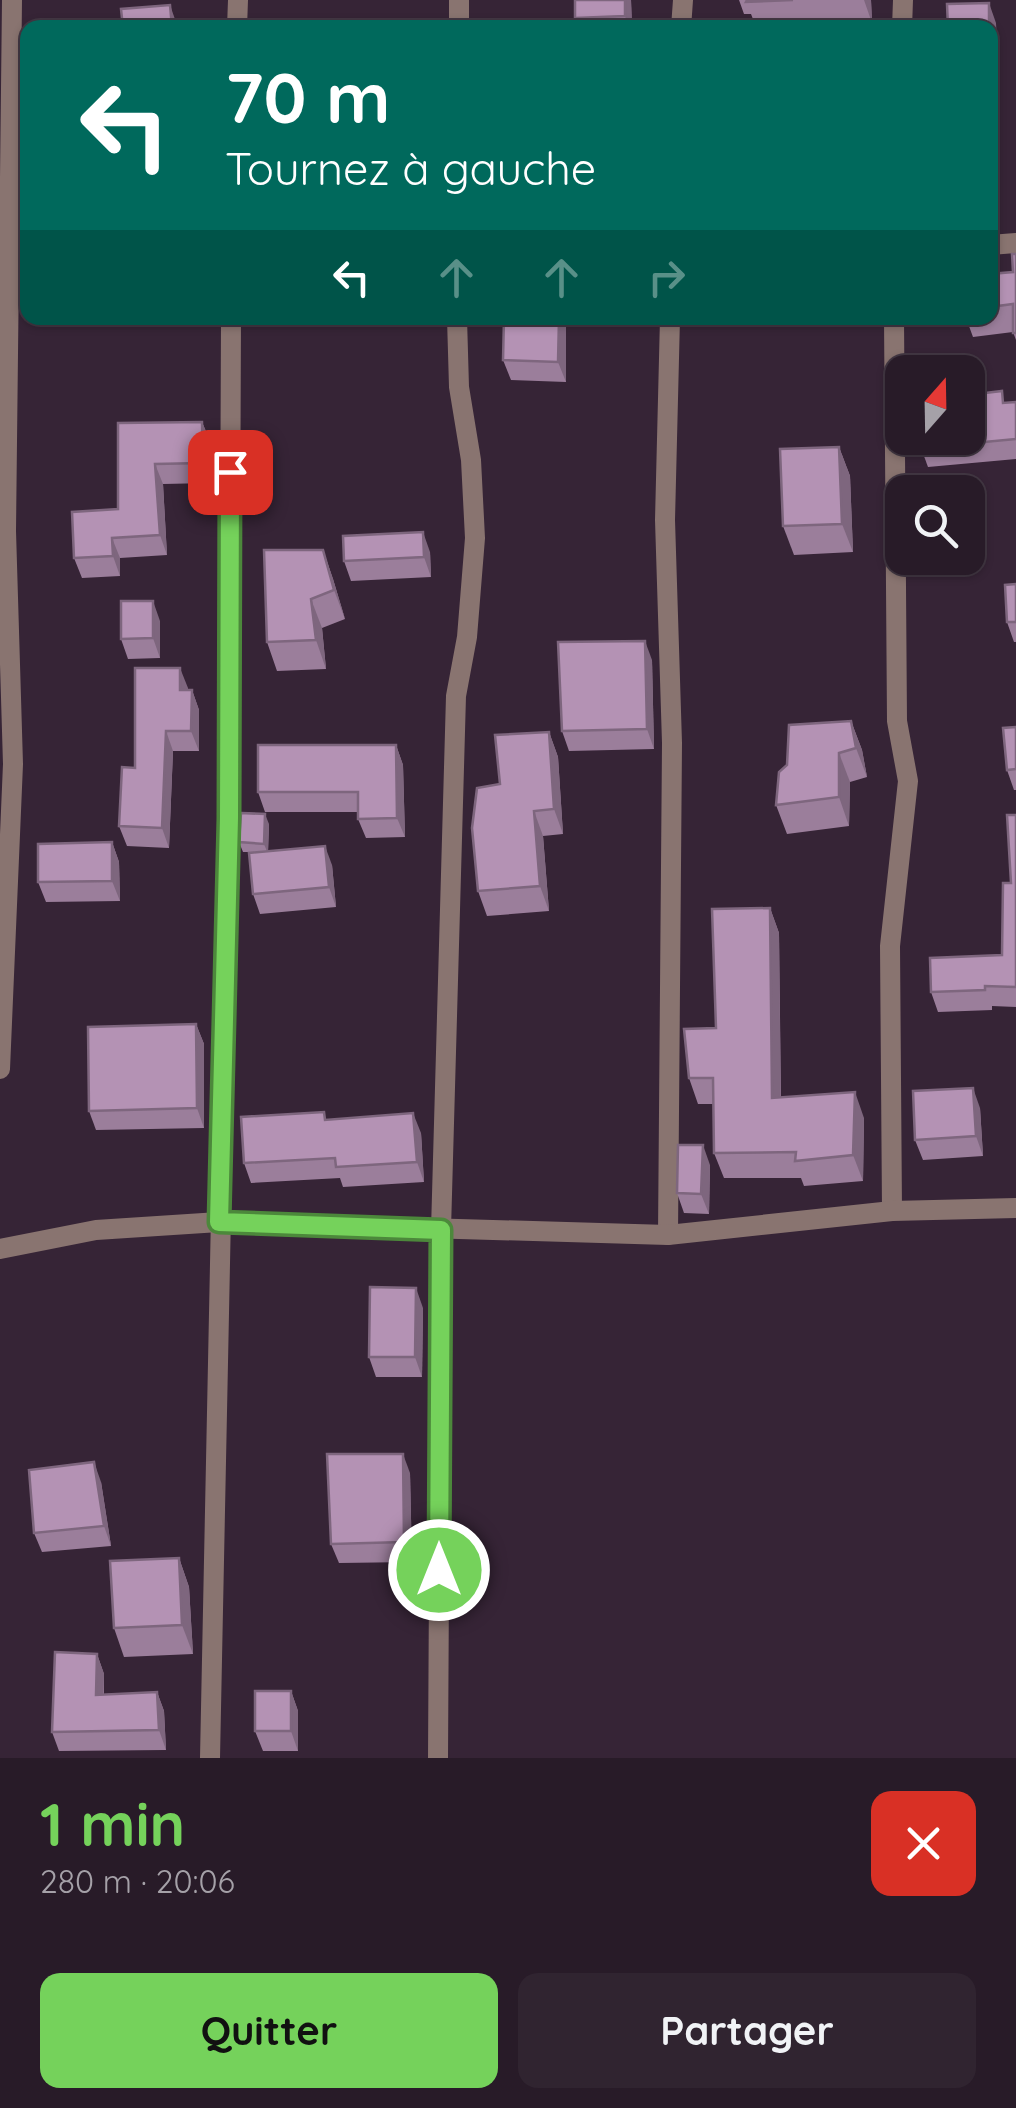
<!DOCTYPE html>
<html lang="fr">
<head>
<meta charset="utf-8">
<style>
  :root { --surface:#281b28; --page:#302430; --text:#f1f3f6; --muted:#a5a1a8; --line:#443945; --accent:#75d25b }
  body { margin:0; font-family:Quicksand,sans-serif; background:var(--page); color:var(--text); height:100vh; display:flex; flex-direction:column; font-size:38px; white-space:nowrap }
  * { box-sizing:border-box; margin:0 }
  p { font-size:32px; color:var(--muted) }
  .icon { flex:none; width:55px; height:55px; fill:none; stroke:currentColor; stroke-width:2; stroke-linecap:round; stroke-linejoin:round }
  .map { position:relative; height:1758px; overflow:hidden }
  .details { display:flex; flex-direction:column; background:var(--surface); flex:1 }
  .details>* { flex:none }
  .top-card { position:absolute; left:20px; top:20px; width:978px; height:305px; border-radius:20px; box-shadow:0 2px 8px #0004,0 0 0 2px var(--line); background:#00695c; color:#fff; overflow:hidden }
  .needle { width:65px; rotate:20deg }
  .controls { position:absolute; left:885px; top:355px; display:grid; gap:20px }
  .controls a { display:grid; place-items:center; width:100px; height:100px; border-radius:20px; background:var(--surface); box-shadow:0 2px 8px #0004,0 0 0 2px var(--line); font-size:50px }
  .pin { position:absolute; display:grid; place-items:center; width:85px; height:85px; color:#fff; margin:-42px; border-radius:20px; box-shadow:0 5px 15px #0006 }
  .me { position:absolute; width:110px; margin:-55px; rotate:0deg; stroke-linejoin:round; filter:drop-shadow(0 0 8px #0008) }
  .turn { display:flex; align-items:center; gap:35px; height:210px; padding:0 40px; font-size:45px }
  .turn .icon { width:130px; height:130px; stroke-width:2.5 }
  .turn b { display:block; font-size:70px; line-height:85px }
  .lanes { display:flex; align-items:center; height:95px; padding:0 40px; background:#0003; justify-content:center; gap:50px; direction:ltr }
  .lanes .off { opacity:.35 }
  .round { display:grid; place-items:center; flex:none; width:105px; height:105px; border-radius:20px; background:var(--page) }
  .summary { display:flex; align-items:center; justify-content:space-between; height:170px; padding:0 40px }
  h1 { font-size:60px; font-weight:700; line-height:75px; color:var(--accent) }
  .cta { display:flex; gap:20px; margin-top:auto; padding:20px 40px }
  .cta a { flex:1; height:115px; border-radius:20px; background:var(--accent); color:#111; font-size:40px; font-weight:700; line-height:115px; text-align:center }
  .cta a+a { background:var(--page); color:var(--text) }
  .map>svg:first-child { display:block }
  .lines { fill:none; stroke-linecap:round; stroke-linejoin:round }
  .minor { stroke:#897470; stroke-width:20 }
  .wall { fill:#9b7e9b }
  .shaded-wall { fill:#7e667e }
  .building { fill:#b492b4; stroke:#7e667e; stroke-width:2.5 }
  .route-casing { stroke:#4c883b; stroke-width:25 }
  .route { stroke:#75d25b; stroke-width:18 }
</style>
</head>
<body>
<div class="map">
<svg width="1016" height="1758" viewBox="0 0 1016 1758">
  <rect width="100%" height="100%" fill="#362436"/>
  <g class="lines">
    <!-- minor -->
    <g class="minor">
      <polyline points="237,28 238,0"/>
      <polyline points="459,28 459,0"/>
      <polyline points="681,28 683,0"/>
      <polyline points="902,28 903,0"/>
      <polyline points="990,245 1016,243"/>
      <polyline points="0,1069 13,764 6,531 12,0"/>
      <polyline points="892,1211 890,946 908,781 897,721 894,318"/>
      <polyline points="668,1235 672,743 665,520 670,318"/>
      <polyline points="0,1249 96,1230 219,1222 668,1235 892,1211 1016,1208"/>
      <polyline points="210,1758 229,819 231,318"/>
      <polyline points="438,1758 441,1230 456,696 467,637 475,538 471,460 459,387 457,318"/>
    </g>
  </g>
  <!-- wall -->
  <g class="wall">
    <polygon points="631,0 632,28 579,28 575,18"/>
    <polygon points="739,0 871,0 872,23 756,27 751,14 744,14"/>
    <polygon points="996,23 997,59 990,60 990,28"/>
    <polygon points="1016,254 1016,340 1013,332 973,337 966,318 990,318 990,274 1013,272"/>
    <polygon points="504,318 566,318 566,382 511,380 503,360"/>
    <polygon points="1016,402 1016,459 928,467 921,448 1006,403"/>
    <polygon points="202,422 210,441 210,483 163,484 167,555 120,558 120,576 82,578 74,558 118,509 118,423"/>
    <polygon points="839,447 850,476 853,552 794,555 783,526"/>
    <polygon points="323,550 333,579 345,619 322,628 326,669 277,671 267,642"/>
    <polygon points="430,552 431,577 351,581 344,561"/>
    <polygon points="1016,584 1016,642 1014,642 1007,622"/>
    <polygon points="160,621 160,658 128,659 121,639"/>
    <polygon points="652,660 654,749 569,751 562,731"/>
    <polygon points="188,688 188,690 192,690 199,710 199,751 173,751 169,848 127,846 119,826 135,768"/>
    <polygon points="851,721 862,750 867,777 850,782 849,826 787,834 776,805"/>
    <polygon points="1016,727 1016,790 1014,790 1007,770"/>
    <polygon points="549,732 558,757 563,834 543,836 549,911 487,916 478,891 500,784"/>
    <polygon points="396,745 403,765 405,837 366,838 358,819 358,812 265,812 258,792"/>
    <polygon points="1016,815 1016,1007 992,1006 992,1010 938,1012 931,992 1002,955 1011,883"/>
    <polygon points="269,824 268,851 332,865 336,907 260,914 253,894 250,852 243,852 239,842"/>
    <polygon points="112,842 119,862 120,901 46,902 38,882"/>
    <polygon points="770,908 779,933 781,1098 864,1118 863,1181 804,1186 801,1178 724,1178 714,1153 714,1104 698,1104 689,1078 716,1028"/>
    <polygon points="196,1024 204,1044 204,1128 96,1130 89,1111"/>
    <polygon points="980,1108 983,1156 923,1160 915,1140"/>
    <polygon points="327,1119 421,1133 424,1182 343,1187 340,1178 251,1183 244,1163"/>
    <polygon points="710,1165 709,1214 684,1213 677,1193"/>
    <polygon points="423,1308 422,1377 376,1377 369,1357"/>
    <polygon points="410,1473 412,1562 339,1563 331,1544"/>
    <polygon points="101,1482 111,1546 42,1552 34,1533"/>
    <polygon points="179,1558 189,1587 193,1654 124,1657 114,1628"/>
    <polygon points="97,1654 104,1674 104,1694 157,1692 164,1711 166,1750 59,1751 52,1732"/>
    <polygon points="291,1691 298,1711 298,1751 263,1751 255,1731"/>
  </g>
  <!-- shaded-wall -->
  <g class="shaded-wall">
    <polygon points="625,0 631,0 632,28 629,28 625,16"/>
    <polygon points="864,0 871,0 872,23"/>
    <polygon points="989,3 996,23 997,59 990,40"/>
    <polygon points="170,5 177,25 178,28 172,28"/>
    <polygon points="559,318 566,318 566,382 558,362"/>
    <polygon points="202,422 210,441 210,483 203,463"/>
    <polygon points="839,447 850,476 853,552 842,524"/>
    <polygon points="155,464 163,484 167,555 160,535"/>
    <polygon points="423,532 430,552 431,577 424,557"/>
    <polygon points="112,538 120,558 120,576 113,556"/>
    <polygon points="323,550 333,579 345,619 334,590"/>
    <polygon points="311,599 322,628 326,669 316,640"/>
    <polygon points="153,601 160,621 160,658 153,638"/>
    <polygon points="645,641 652,660 654,749 647,729"/>
    <polygon points="180,668 188,688 188,710 180,690"/>
    <polygon points="192,690 199,710 199,751 191,731"/>
    <polygon points="851,721 862,750 867,777 856,748"/>
    <polygon points="166,731 173,751 169,848 162,828"/>
    <polygon points="549,732 558,757 563,834 554,809"/>
    <polygon points="396,745 403,765 405,837 397,818"/>
    <polygon points="839,753 850,782 849,826 839,797"/>
    <polygon points="534,811 543,836 549,911 540,886"/>
    <polygon points="265,814 269,824 268,854 264,844"/>
    <polygon points="112,842 119,862 120,901 112,881"/>
    <polygon points="325,846 332,865 336,907 329,887"/>
    <polygon points="770,908 779,933 781,1124 772,1098"/>
    <polygon points="196,1024 204,1044 204,1128 197,1108"/>
    <polygon points="973,1088 980,1108 983,1156 976,1136"/>
    <polygon points="855,1092 864,1118 863,1181 853,1155"/>
    <polygon points="413,1113 421,1133 424,1182 417,1162"/>
    <polygon points="703,1145 710,1165 709,1214 701,1194"/>
    <polygon points="416,1288 423,1308 422,1377 415,1357"/>
    <polygon points="403,1454 410,1473 412,1562 404,1542"/>
    <polygon points="94,1462 101,1482 111,1546 104,1526"/>
    <polygon points="179,1558 189,1587 193,1654 182,1625"/>
    <polygon points="97,1654 104,1674 103,1715 96,1695"/>
    <polygon points="291,1691 298,1711 298,1751 291,1731"/>
    <polygon points="157,1692 164,1711 166,1750 159,1730"/>
  </g>
  <!-- building -->
  <g class="building">
    <polygon points="575,0 625,0 625,16 575,18"/>
    <polygon points="747,0 793,0 746,2"/>
    <polygon points="989,3 989,28 948,28 947,4"/>
    <polygon points="170,5 172,28 123,28 121,9"/>
    <polygon points="553,20 554,28 506,28 506,24"/>
    <polygon points="1012,254 1016,254 1016,333 1013,333 1013,304 990,307 990,274 1013,272"/>
    <polygon points="504,318 559,318 558,362 503,360"/>
    <polygon points="1002,391 1003,403 1016,402 1016,439 921,448 919,438 968,438 968,395"/>
    <polygon points="202,422 203,463 155,464 160,535 112,538 113,556 74,558 72,512 118,509 118,423"/>
    <polygon points="839,447 842,524 783,526 780,449"/>
    <polygon points="423,532 424,557 344,561 343,536"/>
    <polygon points="264,550 323,550 334,590 311,599 316,640 267,642"/>
    <polygon points="1016,584 1016,622 1007,622 1005,585"/>
    <polygon points="121,601 153,601 153,638 121,639"/>
    <polygon points="645,641 647,729 562,731 558,642"/>
    <polygon points="135,668 180,668 180,690 192,690 191,731 166,731 162,828 119,826 122,767 135,768"/>
    <polygon points="851,721 856,748 839,753 839,797 776,805 779,772 787,765 789,725"/>
    <polygon points="1016,727 1016,769 1007,770 1003,728"/>
    <polygon points="549,732 554,809 534,811 540,886 478,891 472,828 477,788 500,784 495,735"/>
    <polygon points="258,745 396,745 397,818 358,819 358,792 258,792"/>
    <polygon points="241,813 265,814 264,844 239,842"/>
    <polygon points="1007,815 1016,815 1016,987 985,986 985,990 931,992 930,958 1002,955 1003,883 1011,883"/>
    <polygon points="112,842 112,881 38,882 38,844"/>
    <polygon points="325,846 329,887 253,894 249,853"/>
    <polygon points="770,908 772,1098 855,1092 853,1155 795,1161 796,1152 714,1153 713,1078 689,1078 684,1029 716,1028 712,909"/>
    <polygon points="196,1024 197,1108 89,1111 88,1027"/>
    <polygon points="973,1088 976,1136 915,1140 913,1091"/>
    <polygon points="324,1112 325,1120 413,1113 417,1162 336,1167 335,1158 244,1163 241,1117"/>
    <polygon points="678,1145 703,1145 701,1194 677,1193"/>
    <polygon points="370,1287 416,1288 415,1357 369,1357"/>
    <polygon points="327,1454 403,1454 404,1542 331,1544"/>
    <polygon points="94,1462 104,1526 34,1533 29,1470"/>
    <polygon points="179,1558 182,1625 114,1628 110,1561"/>
    <polygon points="55,1652 97,1654 96,1695 157,1692 159,1730 52,1732"/>
    <rect x="255" y="1691" width="36" height="40"/>
  </g>
  <g class="lines">
    <!-- route casing -->
    <g class="route-casing">
      <polyline id="route" points="230,472 229,818 219,1222 441,1230 439,1570"/>
    </g>
    <!-- route -->
    <use href="#route" class="route"/>
  </g>
</svg>
<div class="controls">
<a><svg class="needle" viewBox="-14 -14 28 28"><path d="M0-13l5 13h-10z" fill="#e53935"/><path d="M0 13l5-13h-10z" fill="#a5a1a8"/></svg></a>
<a><svg class="icon" aria-label="search" viewBox="0 0 24 24"><circle cx="10" cy="10" r="6"/><path d="M15 15l6 6"/></svg></a>
</div>
<div class="pin" style="left:230px;top:472px;background:#d93025"><svg class="icon" aria-label="arrive" viewBox="0 0 24 24"><path d="M6 21V4h12l-3 4 3 4H6"/></svg></div>
<svg class="me" style="left:439px;top:1570px" viewBox="-20 -20 40 40"><circle r="17" fill="#75d25b" stroke="#fff" stroke-width="3"/><path d="M0-11L8 9 0 5-8 9z" fill="#fff"/></svg>
<div class="top-card">
<div class="turn"><svg class="icon" aria-label="left" viewBox="0 0 24 24"><path d="M17 20v-9H6M10 6l-5 5 5 5"/></svg><div><b>70 m</b>Tournez à gauche</div></div>
<div class="lanes"><svg class="icon" aria-label="left" viewBox="0 0 24 24"><path d="M17 20v-9H6M10 6l-5 5 5 5"/></svg><svg class="icon off" aria-label="ahead" viewBox="0 0 24 24"><path d="M12 20V5M6 11l6-6 6 6"/></svg><svg class="icon off" aria-label="ahead" viewBox="0 0 24 24"><path d="M12 20V5M6 11l6-6 6 6"/></svg><svg class="icon off" aria-label="right" viewBox="0 0 24 24"><path d="M7 20v-9h11M14 6l5 5-5 5"/></svg></div>
</div>
</div>
<section class="details">
<div class="summary"><div><h1>1 min</h1><p>280 m · 20:06</p></div><a class="round" style="background:#d93025;color:#fff"><svg class="icon" aria-label="close" viewBox="0 0 24 24"><path d="M6 6l12 12M18 6L6 18"/></svg></a></div>
<div class="cta"><a>Quitter</a><a>Partager</a></div>
</section>
</body>
</html>
